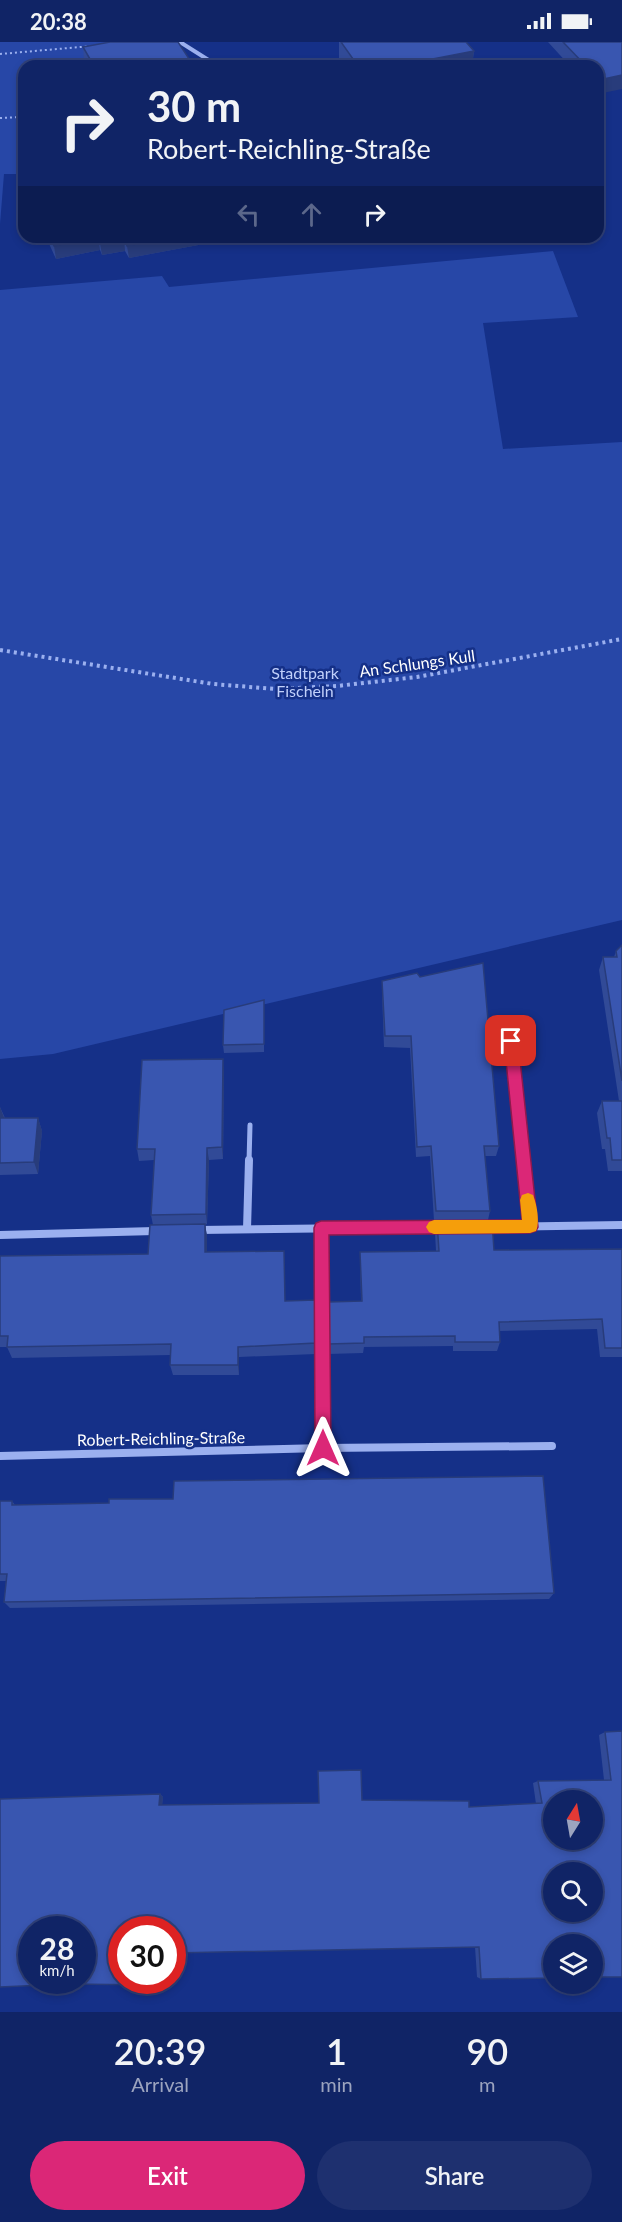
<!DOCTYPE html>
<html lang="en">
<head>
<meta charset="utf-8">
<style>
  :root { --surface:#102466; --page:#1e306f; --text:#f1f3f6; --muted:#9ca4bf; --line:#30417a; --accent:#db2777 }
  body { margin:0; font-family:Lato,sans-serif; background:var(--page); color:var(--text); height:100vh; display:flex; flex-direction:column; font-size:22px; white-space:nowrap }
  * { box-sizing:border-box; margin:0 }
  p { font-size:20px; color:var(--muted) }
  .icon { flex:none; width:33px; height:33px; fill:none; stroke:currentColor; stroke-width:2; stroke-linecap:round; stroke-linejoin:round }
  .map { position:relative; height:1970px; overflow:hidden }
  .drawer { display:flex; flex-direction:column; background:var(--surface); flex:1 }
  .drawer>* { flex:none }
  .banner { position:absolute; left:18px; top:18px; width:586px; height:183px; border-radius:18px; box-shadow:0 3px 9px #0003,0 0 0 2px var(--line); background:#102466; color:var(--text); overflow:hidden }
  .needle { width:39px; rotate:11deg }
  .fabs { position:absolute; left:543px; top:1748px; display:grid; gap:12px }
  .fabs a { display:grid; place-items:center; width:60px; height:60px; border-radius:50%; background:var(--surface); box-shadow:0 3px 9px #0003,0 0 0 2px var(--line); font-size:30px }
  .speed { position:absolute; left:18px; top:1874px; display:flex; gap:12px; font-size:30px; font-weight:700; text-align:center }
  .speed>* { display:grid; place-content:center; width:78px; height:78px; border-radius:50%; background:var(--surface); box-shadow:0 3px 9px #0003,0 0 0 2px var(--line); line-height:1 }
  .speed small { font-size:15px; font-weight:400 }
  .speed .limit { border:9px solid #d22; background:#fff; color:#111 }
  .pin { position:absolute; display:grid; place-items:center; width:51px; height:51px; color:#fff; margin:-26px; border-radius:12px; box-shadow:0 3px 9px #0006 }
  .me { position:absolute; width:66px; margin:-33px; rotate:0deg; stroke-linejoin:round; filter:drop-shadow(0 0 4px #0008) }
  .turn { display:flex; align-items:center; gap:21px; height:126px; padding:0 30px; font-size:27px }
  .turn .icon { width:78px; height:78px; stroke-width:2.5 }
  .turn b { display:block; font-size:42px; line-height:51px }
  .lanes { display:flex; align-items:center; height:57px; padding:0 30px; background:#0003; justify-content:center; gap:30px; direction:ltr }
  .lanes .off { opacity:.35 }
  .eta { display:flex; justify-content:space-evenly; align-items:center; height:102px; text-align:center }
  .eta b { font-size:36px; font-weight:600; line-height:42px }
  .button { display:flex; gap:12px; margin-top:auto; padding:12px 30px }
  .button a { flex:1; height:69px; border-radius:36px; background:var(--accent); color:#fff; font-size:24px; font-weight:600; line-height:69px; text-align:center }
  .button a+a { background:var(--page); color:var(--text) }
  .status { display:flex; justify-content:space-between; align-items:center; height:42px; padding:0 30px; background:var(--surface); direction:ltr }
  .status svg { height:16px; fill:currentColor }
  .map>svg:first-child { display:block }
  .green { fill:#2747a7 }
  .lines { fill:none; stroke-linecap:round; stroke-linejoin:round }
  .path-far1 { stroke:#9bb0ef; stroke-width:2; stroke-dasharray:2 3; stroke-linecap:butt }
  .path { stroke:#9bb0ef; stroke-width:4; stroke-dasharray:3 4; stroke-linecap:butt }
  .minor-far2 { stroke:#9bb0ef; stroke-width:4 }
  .minor-far1 { stroke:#9bb0ef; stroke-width:5 }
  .minor { stroke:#9bb0ef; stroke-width:8 }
  .wall { fill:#314a97 }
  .shaded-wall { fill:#283c7b }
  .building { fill:#3956b0; stroke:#283c7b; stroke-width:1.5; fill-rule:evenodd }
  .route { fill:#db2777; stroke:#8e194d; stroke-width:1.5 }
  .slow { fill:#f59e0b }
  .labels { text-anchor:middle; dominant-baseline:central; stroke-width:5; stroke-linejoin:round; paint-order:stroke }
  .street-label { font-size:16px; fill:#fff; stroke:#153088 }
  .park-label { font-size:16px; fill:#c1d0fb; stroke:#153088 }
</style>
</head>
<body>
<div class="status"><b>20:38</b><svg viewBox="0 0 49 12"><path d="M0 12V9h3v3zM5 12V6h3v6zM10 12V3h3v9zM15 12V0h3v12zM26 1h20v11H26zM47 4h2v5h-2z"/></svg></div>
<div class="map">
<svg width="622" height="1970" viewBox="0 0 622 1970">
  <rect width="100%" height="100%" fill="#153088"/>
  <!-- green -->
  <g class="green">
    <polygon points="0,0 144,0 152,6 82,18 84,24 24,24 24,132 4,132 0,182"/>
    <polygon points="553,209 578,275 483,281 503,407 622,400 622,878 53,1012 0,1017 0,248 162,234 169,245"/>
  </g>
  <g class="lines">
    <!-- path-far1 -->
    <g class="path-far1">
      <polyline points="0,12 92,4"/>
      <polyline points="0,76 23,75"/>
    </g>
    <!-- path -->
    <polyline class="path" points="0,608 213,642 275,647 337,644 417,635 622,597"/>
    <!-- minor-far2 -->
    <polyline class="minor-far2" points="180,0 218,24"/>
    <!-- minor-far1 -->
    <g class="minor-far1">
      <polyline points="508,976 523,1120"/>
      <polyline points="249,1120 250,1083"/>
    </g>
    <!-- minor -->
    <g class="minor">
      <polyline points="523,1118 530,1185"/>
      <polyline points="487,1185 622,1183"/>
      <polyline points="321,1186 323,1406"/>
      <polyline points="247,1187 249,1118"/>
      <polyline points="199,1188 443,1185"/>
      <polyline points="0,1193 155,1189"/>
      <polyline points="0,1414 323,1406 552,1404"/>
    </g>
  </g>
  <!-- wall -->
  <g class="wall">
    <polygon points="339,0 466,0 474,9 472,24 339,24"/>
    <polygon points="548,0 622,0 598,52 598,24 570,24"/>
    <polygon points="83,5 193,23 206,24 88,24 84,18"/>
    <polygon points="46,195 241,195 129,216 125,209 102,213 100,208 56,217"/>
    <polygon points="622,903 622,1129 608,1129 605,1107 602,1107 597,1071 602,1059 619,1059 599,928 603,915 614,915 616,909"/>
    <polygon points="382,939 499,1104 496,1114 485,1114 490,1169 488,1178 434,1179 430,1114 416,1115 410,1006 384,1005 382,951"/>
    <polygon points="264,958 264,1010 224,1011 223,1003"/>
    <polygon points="224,1030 223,1117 209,1118 207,1182 205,1183 207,1194 207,1210 285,1259 316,1258 316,1312 239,1315 239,1333 173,1333 170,1323 171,1313 12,1316 7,1305 0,1305 0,1214 148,1212 153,1183 151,1173 154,1118 139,1119 137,1107"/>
    <polygon points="0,1065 5,1076 38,1076 42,1089 38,1132 0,1133"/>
    <polygon points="437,1180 494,1208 622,1207 622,1315 600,1315 597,1287 500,1289 500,1300 497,1309 453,1309 453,1304 364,1305 363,1311 328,1312 328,1260 361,1259 360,1221 360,1210 436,1209 435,1191"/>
    <polygon points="0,1459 12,1459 15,1463 554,1551 549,1557 10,1566 4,1560 6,1539 0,1539"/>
    <polygon points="622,1689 622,1935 481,1937 477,1935 475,1905 122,1887 156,1941 67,1942 160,1752 163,1755 162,1763 319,1761 362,1758 469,1765 536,1762 533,1741 538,1739 604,1738 599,1693 605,1690"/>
  </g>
  <!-- shaded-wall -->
  <g class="shaded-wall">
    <polygon points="474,9 472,24 412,24 412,21"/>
    <polygon points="622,33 622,47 598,52 599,38"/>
    <polygon points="98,195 100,208 56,217 54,204"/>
    <polygon points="173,195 241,195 129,216 127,204"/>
    <polygon points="124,196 125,209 102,213 100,201"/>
    <polygon points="223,1017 224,1030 223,1117 222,1105"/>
    <polygon points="0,1065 5,1078 0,1078"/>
    <polygon points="38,1076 42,1089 38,1132 34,1120"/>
    <polygon points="207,1106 209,1118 207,1182 206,1172"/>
    <polygon points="205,1182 207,1194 207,1222 205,1210"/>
    <polygon points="238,1305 239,1315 239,1333 238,1323"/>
    <polygon points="160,1752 163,1755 162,1765 159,1763"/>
  </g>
  <!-- building -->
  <g class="building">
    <polygon points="110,0 178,0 193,23 204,21 206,24 94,24 83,5"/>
    <polygon points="341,0 466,0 474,9 412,21 415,24 358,24"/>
    <polygon points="563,0 622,0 622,33 599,38 598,24 586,24"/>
    <polygon points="50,195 173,195 127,204 124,196 100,201 98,195 54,204"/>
    <polygon points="622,903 622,1039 603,915 617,915 616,909"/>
    <polygon points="483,921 499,1104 484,1104 490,1169 436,1169 431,1104 417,1105 411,994 385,994 382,939 417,931 420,935"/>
    <polygon points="264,958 264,1002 223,1003 224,968"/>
    <polygon points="223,1017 222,1105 207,1106 206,1172 151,1173 155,1107 137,1107 142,1018"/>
    <polygon points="602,1059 622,1059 622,1118 612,1118 610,1096 607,1096"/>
    <polygon points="0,1076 38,1076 34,1120 0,1121"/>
    <polygon points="437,1180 492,1180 494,1208 622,1207 622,1306 605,1306 602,1277 499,1280 500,1300 455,1300 455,1294 364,1295 364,1301 328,1302 328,1260 362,1259 360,1210 439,1209"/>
    <polygon points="205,1182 205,1210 284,1209 285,1259 316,1258 316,1301 238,1305 238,1323 170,1323 171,1302 7,1305 8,1294 0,1294 0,1214 148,1212 150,1183"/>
    <polygon points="543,1434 554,1551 4,1560 7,1532 0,1532 0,1459 12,1459 12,1463 109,1461 109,1457 173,1457 174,1439"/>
    <path d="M622,1689v246h-30v-33h-38v34l-73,1 -2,-32 -307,6v-24h-50v51h31v5l-86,-1 -67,3v-188l160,-5 -1,11 160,-2 -1,-32 43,-1 1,30 107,1v6l73,-4 -4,-22 73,-1 -6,-48zM554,1758h38v39h-38zM554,1830h38v39h-38zM32,1887h50v51h-50z"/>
  </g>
  <!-- route -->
  <polygon class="route" points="511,993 516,995 518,999 538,1185 536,1189 530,1191 329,1193 331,1406 328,1412 323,1414 317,1412 315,1406 314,1186 316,1181 321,1179 522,1178 504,999 506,995"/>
  <!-- slow -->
  <path class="slow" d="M528,1151l5,2c4,10 7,27 3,36l-6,2 -96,1 -5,-2 -3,-5 3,-5 5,-2h88l-2,-20 2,-5z"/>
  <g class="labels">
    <!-- street labels -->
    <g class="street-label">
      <text transform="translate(417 621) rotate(-8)">An Schlungs Kull</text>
      <text transform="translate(161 1396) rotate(-1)">Robert-Reichling-Straße</text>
    </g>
    <!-- park labels -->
    <g class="park-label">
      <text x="305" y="630">Stadtpark<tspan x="305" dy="18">Fischeln</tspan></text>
    </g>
  </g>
</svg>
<div class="fabs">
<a><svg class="needle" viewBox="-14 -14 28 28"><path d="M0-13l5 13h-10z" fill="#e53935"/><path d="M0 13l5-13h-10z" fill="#9ca4bf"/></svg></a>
<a><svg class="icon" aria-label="search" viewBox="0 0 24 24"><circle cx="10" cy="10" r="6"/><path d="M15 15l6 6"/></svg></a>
<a><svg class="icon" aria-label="layers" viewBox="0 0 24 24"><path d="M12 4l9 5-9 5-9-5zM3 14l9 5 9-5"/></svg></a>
</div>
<div class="speed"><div>28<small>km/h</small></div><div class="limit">30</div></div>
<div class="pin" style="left:511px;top:999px;background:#d93025"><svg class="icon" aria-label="arrive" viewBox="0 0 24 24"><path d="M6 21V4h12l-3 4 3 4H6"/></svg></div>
<svg class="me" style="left:323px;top:1406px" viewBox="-20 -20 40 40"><path d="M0-17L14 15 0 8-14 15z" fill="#db2777" stroke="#fff" stroke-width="4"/></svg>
<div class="banner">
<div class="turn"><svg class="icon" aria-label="right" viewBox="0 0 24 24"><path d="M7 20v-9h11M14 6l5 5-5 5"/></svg><div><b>30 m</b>Robert-Reichling-Straße</div></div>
<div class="lanes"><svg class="icon off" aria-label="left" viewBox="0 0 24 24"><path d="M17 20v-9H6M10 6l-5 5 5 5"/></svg><svg class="icon off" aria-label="ahead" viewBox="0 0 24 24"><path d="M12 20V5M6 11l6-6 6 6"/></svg><svg class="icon" aria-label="right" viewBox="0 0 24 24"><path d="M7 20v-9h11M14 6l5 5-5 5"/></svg></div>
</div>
</div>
<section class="drawer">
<div class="eta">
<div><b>20:39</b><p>Arrival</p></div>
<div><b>1</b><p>min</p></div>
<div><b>90</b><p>m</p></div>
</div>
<div class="button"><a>Exit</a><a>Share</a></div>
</section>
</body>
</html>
